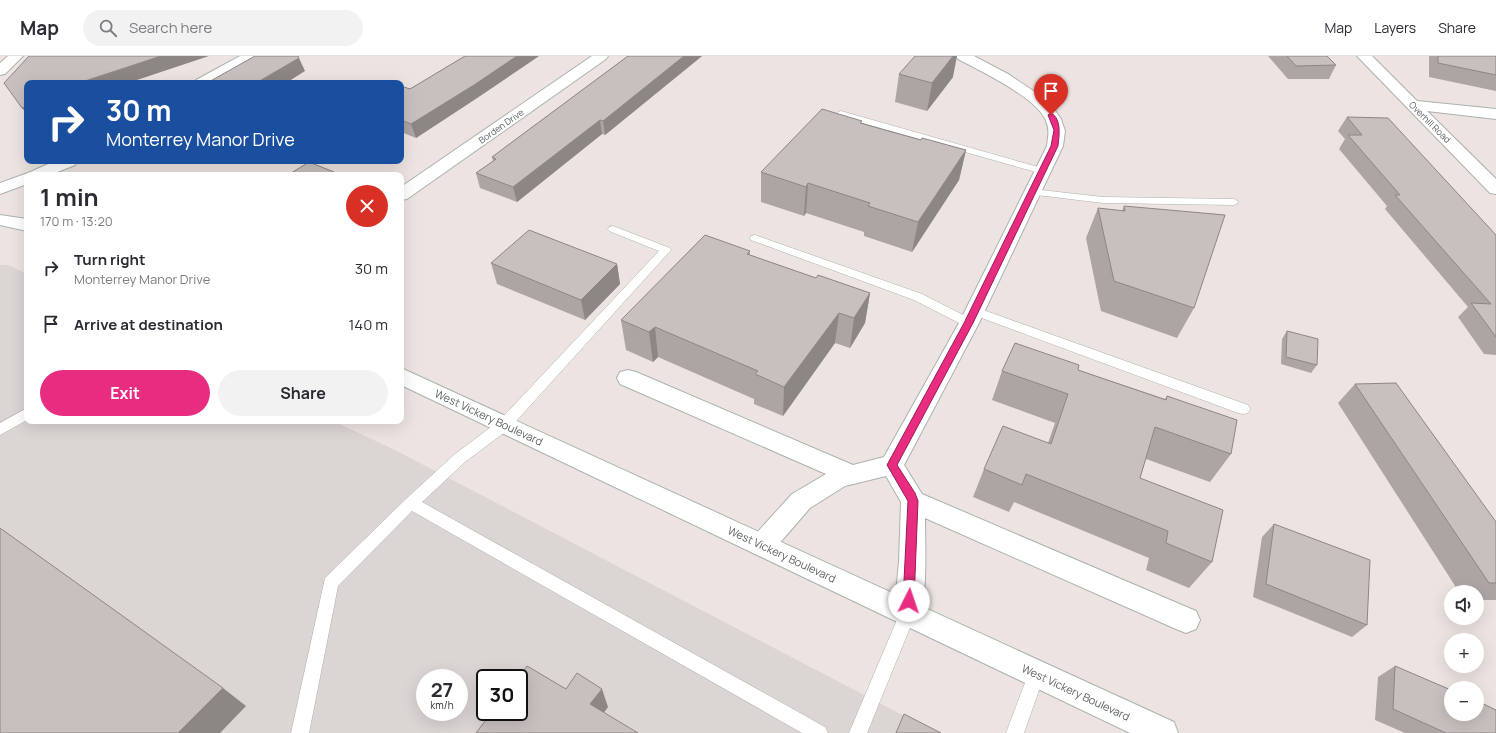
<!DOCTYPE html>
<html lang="en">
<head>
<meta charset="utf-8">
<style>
  :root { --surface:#fff; --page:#f2f2f3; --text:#2b2b33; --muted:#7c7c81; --line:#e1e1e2; --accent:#e82c80 }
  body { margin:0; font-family:Manrope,sans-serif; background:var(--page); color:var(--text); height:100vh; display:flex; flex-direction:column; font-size:15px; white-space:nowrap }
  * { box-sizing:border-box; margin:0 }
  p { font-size:13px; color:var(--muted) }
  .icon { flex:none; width:22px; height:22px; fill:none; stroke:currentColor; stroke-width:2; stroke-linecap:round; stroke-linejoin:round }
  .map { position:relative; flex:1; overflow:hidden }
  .side { position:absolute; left:24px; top:116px; width:380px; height:252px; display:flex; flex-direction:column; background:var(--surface); border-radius:8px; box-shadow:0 4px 16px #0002 }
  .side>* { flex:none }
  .hud { position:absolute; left:24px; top:24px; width:380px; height:84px; border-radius:8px; box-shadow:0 4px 16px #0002; background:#1a4fa0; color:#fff; overflow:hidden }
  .controls { position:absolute; left:1444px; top:529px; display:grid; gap:8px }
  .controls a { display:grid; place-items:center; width:40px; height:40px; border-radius:50%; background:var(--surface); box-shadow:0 4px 16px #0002; font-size:20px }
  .speed { position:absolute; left:416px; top:613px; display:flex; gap:8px; font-size:20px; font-weight:700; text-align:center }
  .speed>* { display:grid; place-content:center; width:52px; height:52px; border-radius:50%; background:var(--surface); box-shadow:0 4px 16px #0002; line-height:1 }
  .speed small { font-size:10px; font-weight:400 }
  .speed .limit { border:2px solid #111; border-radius:6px; background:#fff; color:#111 }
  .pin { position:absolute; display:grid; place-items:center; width:34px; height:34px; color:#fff; margin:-41px -17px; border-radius:50% 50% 50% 0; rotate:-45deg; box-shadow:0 0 4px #0007 }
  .pin .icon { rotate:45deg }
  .me { position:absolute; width:44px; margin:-22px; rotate:4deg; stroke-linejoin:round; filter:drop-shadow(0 0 3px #0008) }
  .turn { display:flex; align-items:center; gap:14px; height:84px; padding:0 16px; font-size:18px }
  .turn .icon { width:52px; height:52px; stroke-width:2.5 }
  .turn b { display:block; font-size:28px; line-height:34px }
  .round { display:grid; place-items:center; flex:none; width:42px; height:42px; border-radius:21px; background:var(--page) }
  .head { display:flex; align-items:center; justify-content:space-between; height:68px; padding:0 16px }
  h1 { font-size:24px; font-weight:700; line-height:30px }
  .action { display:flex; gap:8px; margin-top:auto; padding:8px 16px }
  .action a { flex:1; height:46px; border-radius:24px; background:var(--accent); color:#fff; font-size:16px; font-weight:700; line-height:46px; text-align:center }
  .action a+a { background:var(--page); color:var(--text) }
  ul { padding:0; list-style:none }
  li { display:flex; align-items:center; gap:12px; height:56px; padding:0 16px }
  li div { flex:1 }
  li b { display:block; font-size:15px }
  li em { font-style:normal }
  header { display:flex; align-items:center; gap:24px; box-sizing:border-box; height:56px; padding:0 20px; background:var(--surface); border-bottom:1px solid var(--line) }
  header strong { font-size:19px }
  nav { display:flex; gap:22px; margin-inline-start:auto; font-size:14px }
  .search { width:280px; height:36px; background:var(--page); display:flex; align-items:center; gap:10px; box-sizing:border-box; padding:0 14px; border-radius:22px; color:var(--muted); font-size:15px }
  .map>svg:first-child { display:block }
  .industrial { fill:#dbd5d4; fill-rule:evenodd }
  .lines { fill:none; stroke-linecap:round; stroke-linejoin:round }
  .service-casing { stroke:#abb1b2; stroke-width:1 }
  .minor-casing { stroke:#abb1b2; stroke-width:2 }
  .secondary-casing { stroke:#aab2b2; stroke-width:2 }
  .service { fill:#fff; fill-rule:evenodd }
  .minor { fill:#fff; fill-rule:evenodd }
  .secondary { fill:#fff; fill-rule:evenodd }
  .wall { fill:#aca5a3 }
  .shaded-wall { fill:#8c8685 }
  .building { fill:#c8c0be; stroke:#8c8685 }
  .route { fill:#e82c80; stroke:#971d53 }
  .labels { text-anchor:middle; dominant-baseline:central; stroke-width:4; stroke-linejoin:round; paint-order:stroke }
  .far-street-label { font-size:9px; fill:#5a6262; stroke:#fff }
  .street-label { font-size:11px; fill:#5a6262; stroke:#fff }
</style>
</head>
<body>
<header>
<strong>Map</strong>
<div class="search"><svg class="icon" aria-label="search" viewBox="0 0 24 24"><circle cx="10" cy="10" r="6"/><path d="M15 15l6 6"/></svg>Search here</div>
<nav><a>Map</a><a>Layers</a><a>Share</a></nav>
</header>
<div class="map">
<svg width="1496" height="677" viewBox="0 0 1496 677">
  <rect width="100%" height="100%" fill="#ede4e1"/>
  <!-- industrial -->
  <path class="industrial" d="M0,209h8l19,9v147h306l60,28 544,284h-937zM425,622h34v34h-34zM485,622h34v34h-34z"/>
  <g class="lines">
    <!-- service casing -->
    <g class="service-casing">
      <g id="service">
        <polygon points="841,55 1045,113 1047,115 1042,118 1039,117 838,60 836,58 838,56"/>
        <polygon points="1032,133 1103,141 1234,143 1239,146 1234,149 1103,147 1028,138 1027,136 1028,134"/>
        <polygon points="613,170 670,192 671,194 509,373 465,406 422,446 825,671 828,677 802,677 412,455 338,530 309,677 291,677 325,522 406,443 455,398 499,365 659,195 609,175 608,173 609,171"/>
        <polygon points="755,179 922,238 973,264 975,267 973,270 969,271 965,270 914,244 751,184 750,182 751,180"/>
        <polygon points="975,251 1248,349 1250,353 1248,357 1243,358 1238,357 971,258 969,255 971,252"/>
        <polygon points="27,352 27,364 0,379 0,367"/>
        <polygon points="908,550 914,552 916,557 867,677 849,677 902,552"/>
        <polygon points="1037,609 1043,611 1045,617 1024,677 1006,677 1031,611"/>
      </g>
    </g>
    <!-- minor casing -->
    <g class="minor-casing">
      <g id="minor">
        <polygon points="8,0 23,0 5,18 0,19 0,7"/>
        <polygon points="240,0 258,0 256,3 212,27 194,27 196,24"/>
        <polygon points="592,0 608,0 606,3 407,143 401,144 401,131"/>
        <path d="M956,0h18l34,18 30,20 13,11 10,14 4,12 -2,15 -84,177 -75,142 18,29 274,117 4,9 -4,9 -10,4 -10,-4 -251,-111c0,26 3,81 -7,104l-10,4 -10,-4 -4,-9 5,-51 2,-60 -15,-26 -41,10 -35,22 -39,45 -9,3 -9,-3 -4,-8 4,-8 39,-43 34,-20 -206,-90 -3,-6 3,-6 8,-2 8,2 217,93 31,-8 75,-134 88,-177c1,-9 3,-16 -1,-25 -8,-23 -66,-50 -88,-62z"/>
        <polygon points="1357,0 1372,0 1417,45 1496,53 1496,63 1427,55 1496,123 1496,138 1490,137"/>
        <polygon points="55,105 77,105 75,109 50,119 27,119 27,128 0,138 0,127 28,117"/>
      </g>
    </g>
    <!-- secondary casing -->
    <g class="secondary-casing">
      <g id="secondary">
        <polygon points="0,159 27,163 27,175 0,169"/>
        <polygon points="401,312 1174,666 1178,677 1130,677 401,329"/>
      </g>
    </g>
    <!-- service -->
    <use href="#service" class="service"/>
    <!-- minor -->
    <use href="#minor" class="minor"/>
    <!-- secondary -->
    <use href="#secondary" class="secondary"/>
  </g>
  <!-- wall -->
  <g class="wall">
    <polygon points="465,0 539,0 477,42 416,82 401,76 401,30 410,33"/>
    <polygon points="628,0 702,0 605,79 602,78 517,146 480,132 476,117 493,105 492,101"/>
    <polygon points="1268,0 1327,0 1336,9 1329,23 1288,23"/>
    <polygon points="1429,0 1496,0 1496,35 1429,21"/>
    <polygon points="899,18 953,21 927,55 895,46"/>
    <polygon points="1347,61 1496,179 1496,299 1484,298 1458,261 1468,251 1385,153 1387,150 1339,93 1345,83 1338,75"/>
    <polygon points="862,68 921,84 966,94 959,124 912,196 864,180 864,176 806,157 804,160 761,146 761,116"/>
    <polygon points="1124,150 1194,252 1177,282 1101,255 1086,182 1098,152 1122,155"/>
    <polygon points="750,195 750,199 816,222 870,237 865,267 850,292 835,287 783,360 754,348 754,343 658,301 653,306 626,294 621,264"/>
    <polygon points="491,207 617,208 620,228 585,264 497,228"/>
    <polygon points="1287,275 1317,309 1311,317 1281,308 1282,283"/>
    <polygon points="1078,314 1165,343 1167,340 1231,398 1210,426 1146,403 1140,422 1212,506 1189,532 1146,514 1149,502 1014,446 1009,456 973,441 984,413 1048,387 1055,367 992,344 1002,315"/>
    <polygon points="1355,328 1496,466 1496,544 1477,544 1477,536 1459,536 1338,347"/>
    <polygon points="1274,468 1367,569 1352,581 1253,541 1262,481"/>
    <polygon points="1395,610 1496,677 1405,677 1375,664 1378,621"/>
  </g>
  <!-- shaded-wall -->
  <g class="shaded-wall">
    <polygon points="161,0 209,0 128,27 87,27 85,25"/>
    <polygon points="517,0 539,0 477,42 416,82 411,68"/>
    <polygon points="684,0 702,0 605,79 603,65"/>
    <polygon points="953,0 957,0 953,21 927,55 932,27"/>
    <polygon points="299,2 305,15 286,27 256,27"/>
    <polygon points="27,50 27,58 22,52"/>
    <polygon points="600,64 602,78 517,146 513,131"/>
    <polygon points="966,94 959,124 912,196 918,166"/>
    <polygon points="808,127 806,157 804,160 806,131"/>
    <polygon points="617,208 620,228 585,264 581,244"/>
    <polygon points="870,237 865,267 850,292 854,262"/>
    <polygon points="839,257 835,287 783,360 784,331"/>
    <polygon points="655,271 658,301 653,306 649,276"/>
    <polygon points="223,632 246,650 220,677 178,677"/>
    <polygon points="602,633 608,651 597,666 590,648"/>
  </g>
  <!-- building -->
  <g class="building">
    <polygon points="29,0 161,0 85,25 87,27 27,27 27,50 22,52 4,27"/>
    <polygon points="255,0 298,0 299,2 256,27 207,27"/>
    <polygon points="465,0 517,0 474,29 411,68 401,64 401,30 410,33"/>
    <polygon points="628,0 684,0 603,65 600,64 513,131 476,117 496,103 492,101"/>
    <polygon points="915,0 953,0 932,27 899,18"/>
    <polygon points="1287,0 1327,0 1336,9 1296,10"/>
    <polygon points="1438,0 1496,0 1496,19 1438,7"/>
    <polygon points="388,25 394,27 385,27"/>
    <polygon points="822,53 862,65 860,67 921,84 922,82 966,94 918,166 868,150 870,147 808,127 806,131 761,116"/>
    <polygon points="1347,61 1388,62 1496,179 1496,281 1471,247 1491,248 1395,139 1400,139 1348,79 1362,79"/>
    <polygon points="309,106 339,118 338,119 288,119"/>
    <polygon points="1124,150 1225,159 1194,252 1114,225 1098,152 1125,155"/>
    <polygon points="529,174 617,208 581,244 491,207"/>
    <polygon points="705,179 750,195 747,198 816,222 818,219 870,237 854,262 839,257 784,331 755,318 758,315 655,271 649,276 621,264"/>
    <polygon points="1287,275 1318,283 1317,309 1286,301"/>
    <polygon points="1015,287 1079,309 1078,314 1166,344 1167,340 1237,364 1231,398 1155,371 1140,422 1223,454 1212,506 1166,487 1168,475 1026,418 1022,429 984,413 1003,370 1051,388 1068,338 1002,315"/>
    <polygon points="1396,327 1496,466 1496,527 1489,527 1355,328"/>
    <polygon points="1274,468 1370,504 1367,569 1266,528"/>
    <polygon points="0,472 223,632 178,677 0,677"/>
    <polygon points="527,610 566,633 577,617 602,633 590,648 638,677 476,677 492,656 519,656 519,622 518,622"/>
    <polygon points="1395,610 1451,634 1451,658 1477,658 1477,645 1496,654 1496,677 1446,677 1393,653"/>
    <polygon points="904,658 941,677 896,677"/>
  </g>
  <!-- route -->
  <path class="route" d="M1051,57c11,6 8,23 7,33l-85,177 -76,142 18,28 3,8 -4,100 -1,3 -4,2 -4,-2 -2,-3 5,-100 -21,-36 77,-142 87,-177 3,-16 -6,-15z"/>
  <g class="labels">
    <!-- far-street labels -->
    <g class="far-street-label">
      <text transform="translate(1430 66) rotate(45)">Overhill Road</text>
      <text transform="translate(501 70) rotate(-35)">Borden Drive</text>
    </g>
    <!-- street labels -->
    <g class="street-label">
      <text transform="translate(489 361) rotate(25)">West Vickery Boulevard</text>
      <text transform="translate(782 498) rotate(25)">West Vickery Boulevard</text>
      <text transform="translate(1076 636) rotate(25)">West Vickery Boulevard</text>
    </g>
  </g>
</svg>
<div class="controls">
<a><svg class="icon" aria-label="sound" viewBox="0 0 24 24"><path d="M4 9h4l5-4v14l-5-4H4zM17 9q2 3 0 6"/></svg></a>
<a>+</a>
<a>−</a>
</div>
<div class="speed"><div>27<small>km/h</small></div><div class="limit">30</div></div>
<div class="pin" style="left:1051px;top:59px;background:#d93025"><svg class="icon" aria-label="arrive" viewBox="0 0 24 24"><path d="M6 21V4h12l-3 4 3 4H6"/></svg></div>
<svg class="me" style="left:909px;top:545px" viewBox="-20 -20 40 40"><circle r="19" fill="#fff"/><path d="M0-13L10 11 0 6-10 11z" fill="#e82c80"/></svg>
<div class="hud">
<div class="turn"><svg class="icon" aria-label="right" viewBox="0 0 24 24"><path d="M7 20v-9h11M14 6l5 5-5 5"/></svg><div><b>30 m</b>Monterrey Manor Drive</div></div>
</div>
<section class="side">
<div class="head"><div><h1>1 min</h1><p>170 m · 13:20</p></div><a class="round" style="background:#d93025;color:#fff"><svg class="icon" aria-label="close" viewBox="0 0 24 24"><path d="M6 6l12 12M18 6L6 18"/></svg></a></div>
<ul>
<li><svg class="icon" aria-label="right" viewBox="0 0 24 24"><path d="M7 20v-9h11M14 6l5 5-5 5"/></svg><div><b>Turn right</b><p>Monterrey Manor Drive</p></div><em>30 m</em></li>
<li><svg class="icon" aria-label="arrive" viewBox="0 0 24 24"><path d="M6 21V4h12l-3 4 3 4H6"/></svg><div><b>Arrive at destination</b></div><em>140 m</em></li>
</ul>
<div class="action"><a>Exit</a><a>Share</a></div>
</section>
</div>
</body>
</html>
